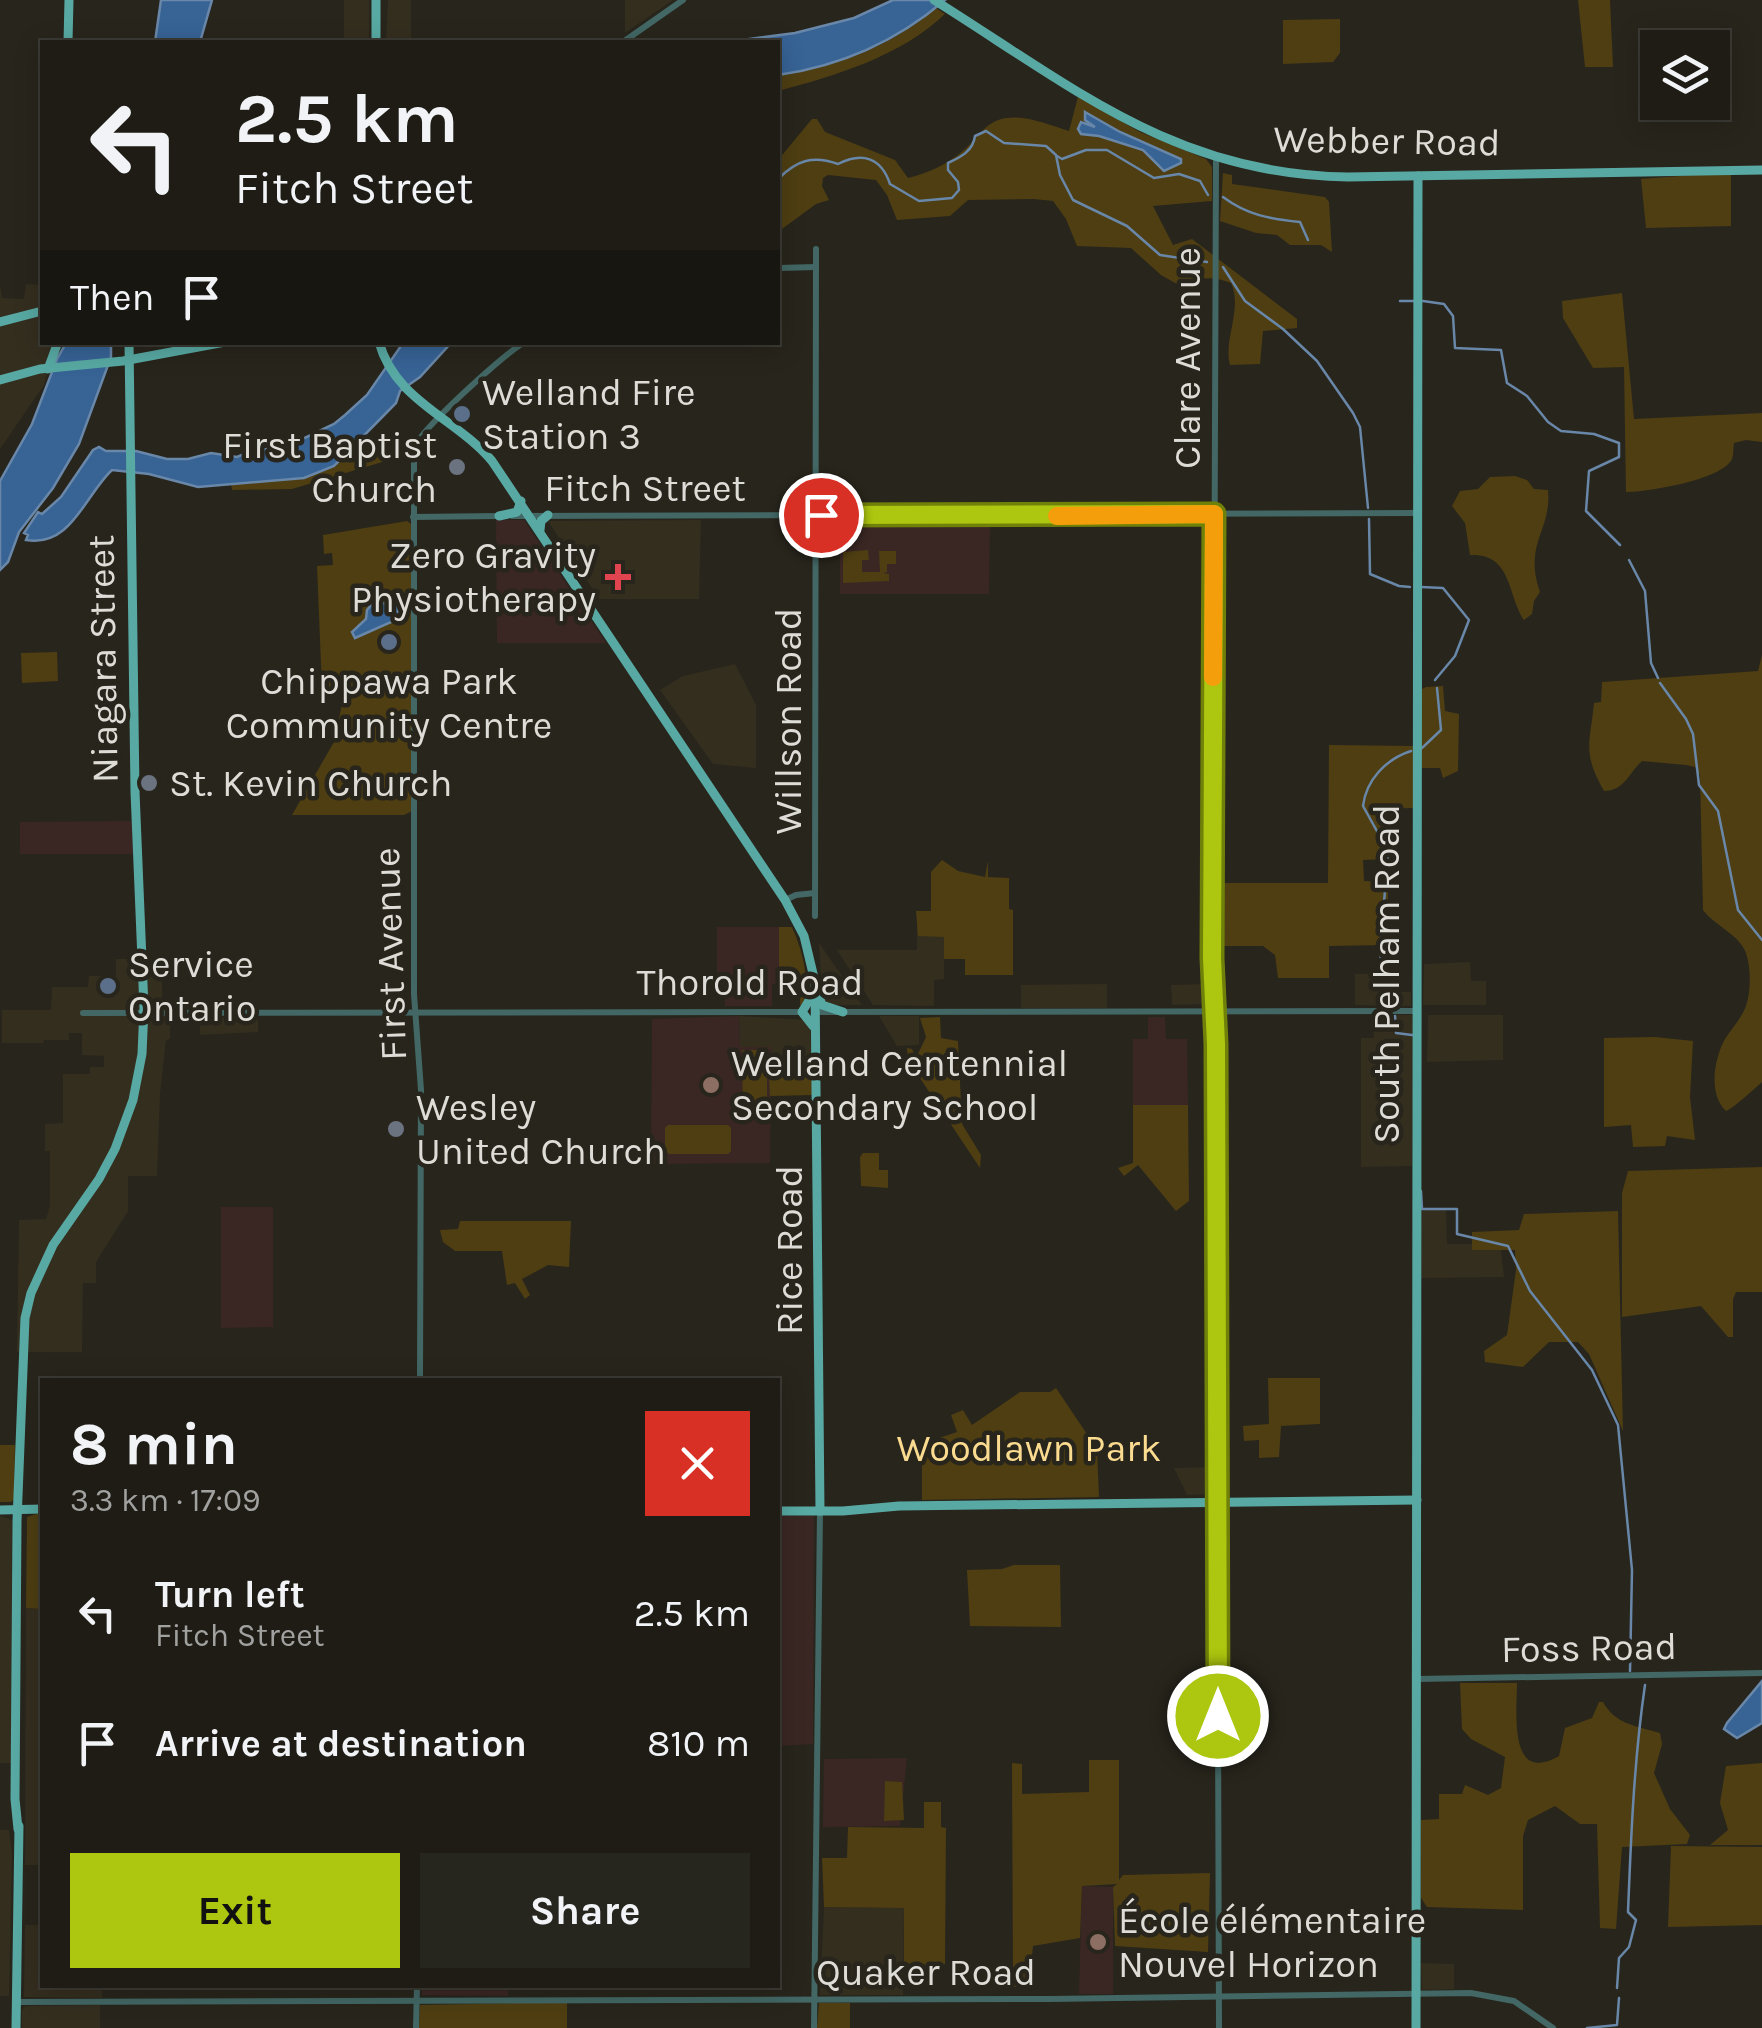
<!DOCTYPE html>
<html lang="en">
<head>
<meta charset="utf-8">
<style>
  :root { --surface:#1e1c15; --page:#26251e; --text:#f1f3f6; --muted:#a1a1a0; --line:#3c3a34; --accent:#adc60f }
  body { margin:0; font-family:Karla,sans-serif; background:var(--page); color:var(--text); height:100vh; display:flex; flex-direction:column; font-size:38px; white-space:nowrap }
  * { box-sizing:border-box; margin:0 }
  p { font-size:32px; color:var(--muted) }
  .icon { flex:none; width:55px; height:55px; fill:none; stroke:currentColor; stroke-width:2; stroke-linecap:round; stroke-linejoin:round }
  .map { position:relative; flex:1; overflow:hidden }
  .drawer { position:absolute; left:40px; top:1378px; width:740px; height:610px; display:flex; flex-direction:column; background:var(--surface); border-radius:0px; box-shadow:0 5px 25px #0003,0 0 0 2px var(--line) }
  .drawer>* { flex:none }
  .banner { position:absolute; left:40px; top:40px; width:740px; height:305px; border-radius:0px; box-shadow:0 5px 25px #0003,0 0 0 2px var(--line); background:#1e1c15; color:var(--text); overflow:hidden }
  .tools { position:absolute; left:1640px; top:30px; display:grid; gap:20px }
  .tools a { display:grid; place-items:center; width:90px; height:90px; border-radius:0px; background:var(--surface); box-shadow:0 5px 25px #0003,0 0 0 2px var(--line); font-size:50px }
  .pin { position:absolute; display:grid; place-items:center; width:85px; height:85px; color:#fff; margin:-42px; border:5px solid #fff; border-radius:50%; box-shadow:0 2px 10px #0007 }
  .me { position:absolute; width:110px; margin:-55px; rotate:0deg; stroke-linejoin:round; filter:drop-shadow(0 0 8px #0008) }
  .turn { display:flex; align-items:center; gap:35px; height:210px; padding:0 30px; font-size:45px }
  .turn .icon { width:130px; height:130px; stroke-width:2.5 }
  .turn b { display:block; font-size:70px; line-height:85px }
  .then { display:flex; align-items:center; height:95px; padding:0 30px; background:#0003; gap:20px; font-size:38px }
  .round { display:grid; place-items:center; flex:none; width:105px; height:105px; border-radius:0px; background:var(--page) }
  .summary { display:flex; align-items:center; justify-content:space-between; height:170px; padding:0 30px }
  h1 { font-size:60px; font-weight:700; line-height:75px }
  .action { display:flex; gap:20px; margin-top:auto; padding:20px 30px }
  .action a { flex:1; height:115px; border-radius:0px; background:var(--accent); color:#111; font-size:40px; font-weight:700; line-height:115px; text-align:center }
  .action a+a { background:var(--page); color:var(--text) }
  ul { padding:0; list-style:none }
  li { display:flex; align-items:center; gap:30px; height:130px; padding:0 30px }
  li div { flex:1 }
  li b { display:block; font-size:38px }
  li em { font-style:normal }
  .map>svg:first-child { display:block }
  .built { fill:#342e1f }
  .education { fill:#3a2724 }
  .green { fill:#4e3e12 }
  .water { fill:#376395; stroke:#6987a8; stroke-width:2.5 }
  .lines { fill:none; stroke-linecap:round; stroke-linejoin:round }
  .stream { stroke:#6987a8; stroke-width:2.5 }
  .minor { stroke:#426764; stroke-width:6 }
  .major { stroke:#58a9a3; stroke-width:9 }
  .route-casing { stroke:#70810a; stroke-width:25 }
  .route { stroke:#adc60f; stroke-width:18 }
  .slow { stroke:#f59e0b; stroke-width:18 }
  .service-dot { fill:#5c6f8a; stroke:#28251c; stroke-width:4 }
  .worship-dot { fill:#6b7280; stroke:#28251c; stroke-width:4 }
  .health-dot { fill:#e0444e; stroke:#28251c; stroke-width:4 }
  .education-dot { fill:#8d6e63; stroke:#28251c; stroke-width:4 }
  .labels { text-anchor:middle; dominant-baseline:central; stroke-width:9; stroke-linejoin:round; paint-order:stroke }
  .street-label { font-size:38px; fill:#dedcd6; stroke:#28251c }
  .poi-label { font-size:38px; fill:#dedcd6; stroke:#28251c; text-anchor:start }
  .park-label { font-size:38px; fill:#fadb90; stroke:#28251c }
</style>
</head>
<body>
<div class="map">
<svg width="1762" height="2028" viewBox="0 0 1762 2028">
  <rect width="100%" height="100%" fill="#28251c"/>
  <!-- built -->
  <g class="built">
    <rect x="344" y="0" width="25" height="42"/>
    <polygon points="388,0 411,0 411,42 386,42"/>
    <polygon points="625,0 673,0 625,33"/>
    <polygon points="0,284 2,298 24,299 26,284 42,285 42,342 56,343 44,385 0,449"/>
    <polygon points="701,520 699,599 599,599 548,521"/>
    <polygon points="735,664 756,705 756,768 713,764 660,690 683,676"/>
    <polygon points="917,913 944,913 944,979 934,980 934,1006 873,1005 837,950 917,950"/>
    <polygon points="819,943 862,1005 828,1005 822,997"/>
    <polygon points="116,959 144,959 146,976 162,977 162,1007 170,1008 170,1039 166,1040 160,1094 157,1176 128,1176 128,1211 96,1262 96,1283 83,1283 82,1352 17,1352 19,1220 46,1219 50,1206 50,1151 45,1151 45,1124 63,1123 63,1074 90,1074 90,1067 104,1067 104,1056 82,1055 82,1033 69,1033 69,1040 44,1040 43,1043 2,1043 2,1010 51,1010 52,987 88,987 89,976 116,976"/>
    <polygon points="1470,962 1471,981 1486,981 1486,1005 1423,1005 1424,964"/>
    <polygon points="1355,974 1389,974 1390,992 1411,992 1411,1006 1355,1005"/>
    <polygon points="1107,984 1107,1008 1021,1008 1021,985"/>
    <polygon points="1209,984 1210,1004 1172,1005 1171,985"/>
    <polygon points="1374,1015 1413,1015 1412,1166 1361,1167 1361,1038 1374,1038"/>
    <polygon points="1428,1015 1503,1015 1503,1060 1427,1062"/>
    <polygon points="739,1016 807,1020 810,1027 813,1074 771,1074 771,1047 740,1048"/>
    <polygon points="879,1016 919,1016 919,1045 897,1046"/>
    <polygon points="200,1018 258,1018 258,1032 200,1035"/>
    <polygon points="1420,1210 1446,1210 1447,1244 1472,1244 1473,1250 1501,1250 1504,1277 1420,1278"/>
    <polygon points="1213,1467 1215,1494 1187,1495 1174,1468"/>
    <polygon points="0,1516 12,1520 11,1763 0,1763"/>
    <polygon points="26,1608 42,1609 42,1865 25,1865"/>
    <polygon points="0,1830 9,1830 12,1853 9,1996 0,1996"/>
    <polygon points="824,1907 904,1908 903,1995 820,1995"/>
    <polygon points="25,1925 42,1925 42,1985 102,1985 102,1998 24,1997"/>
    <polygon points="1421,1963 1454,1964 1454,1989 1422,1990"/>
    <polygon points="100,2005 100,2028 22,2028 22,2011 25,2006"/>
  </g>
  <!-- education -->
  <g class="education">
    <polygon points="496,520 524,520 606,643 497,643"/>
    <polygon points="840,520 990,521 989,594 840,594"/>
    <polygon points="132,821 133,854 20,854 20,822"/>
    <polygon points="717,927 779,927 779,984 772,984 772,1006 725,1006 724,984 717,984"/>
    <polygon points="739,1016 740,1047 771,1047 770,1163 651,1164 652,1019"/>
    <polygon points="1148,1017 1165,1017 1166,1039 1187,1039 1188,1105 1133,1105 1133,1039 1148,1039"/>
    <polygon points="221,1207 273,1207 273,1327 221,1328"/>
    <polygon points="778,1516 814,1516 813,1744 778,1746"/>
    <polygon points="907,1758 900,1826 823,1827 824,1759"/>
    <polygon points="1082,1886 1113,1887 1113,1994 1079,1994"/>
    <polygon points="421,1985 508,1985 508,1996 422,1995"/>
  </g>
  <!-- green -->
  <g class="green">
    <polygon points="1578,0 1610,0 1613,67 1585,67"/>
    <path d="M936,8l9,6c-44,42 -110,62 -167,77v-16c57,-8 113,-28 158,-67z"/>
    <polygon points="1340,19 1340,53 1333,62 1283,64 1283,20"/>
    <path d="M1078,97l62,35 66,27 6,8v34l-59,5 20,39 19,-6 105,80v9l-34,3 -3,33 -30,1c-7,-26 13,-56 1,-82 -18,-7 -32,-7 -47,5l-23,-13 -30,-27 -54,-2 -11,-27 -13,-18 -19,-2 -66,1 -18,16 -53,4 -10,-25 -11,-15 -48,-5 -5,3 -1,8 7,14 -13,4 -38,28v-72l34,-41h5l8,13 70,28 13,18c20,-5 40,-14 56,-28 14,-12 22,-30 43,-32 19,-3 43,7 62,13z"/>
    <polygon points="1731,172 1731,226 1646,228 1641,179"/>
    <polygon points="1223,173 1232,175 1232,184 1325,197 1329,202 1332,252 1321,245 1290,245 1277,235 1256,233 1220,221"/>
    <path d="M1622,293l12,126 128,-6v29l-16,-2 -12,3c-1,5 0,11 -2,16 -10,21 -85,33 -106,33l-2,-125 -31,1 -30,-50 -1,-17z"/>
    <path d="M410,450l-11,7 -107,32 -60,1 -1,-7c41,-3 85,1 117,-30z"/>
    <path d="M1515,476l12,4 7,9 14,1c4,41 -25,53 -8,102l-6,9 -2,13 -8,6c-17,-26 -12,-67 -54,-65l-5,-32 -13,-17 8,-15 18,-2 12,-12z"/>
    <polygon points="407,521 411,524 412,811 404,815 292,815 334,742 345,690 322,688 317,566 333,565 332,553 324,554 323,535"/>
    <polygon points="868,550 869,560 862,560 862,572 880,572 879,551 896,551 896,564 887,564 887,572 883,573 889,574 889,581 843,583 843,552"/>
    <polygon points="57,652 58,681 22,683 21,653"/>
    <path d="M1762,655v427c-8,7 -28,26 -36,29 -18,-17 -12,-52 -1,-72 7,-11 16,-20 21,-33 5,-15 5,-38 0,-53 -6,-18 -32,-28 -43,-43l-3,-135 -5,-8 -9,-2 -44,-4c-13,12 -18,30 -38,30 -22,-39 -14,-47 -10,-88l7,-1 1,-20 156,-11z"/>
    <polygon points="1443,686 1445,711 1459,714 1458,771 1443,778 1440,768 1418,768 1420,690 1426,687"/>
    <polygon points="1329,745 1413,746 1413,808 1377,809 1377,820 1388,820 1389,859 1363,860 1364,881 1388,882 1388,945 1329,946 1329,978 1278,978 1275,955 1263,946 1215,946 1216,883 1328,883"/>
    <polygon points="942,860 958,871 985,877 988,861 988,877 1009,878 1009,909 1013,910 1013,975 965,975 965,959 944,959 944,937 918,936 916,911 931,911 931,872"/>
    <path d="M779,927h13c11,25 17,49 13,77l-5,1v-17h-21z"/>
    <polygon points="940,1017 941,1038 958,1041 962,1124 981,1155 980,1168 908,1060 907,1048 912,1049 916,1058 926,1037 920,1018"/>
    <polygon points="1655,1037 1693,1041 1690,1097 1695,1140 1667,1136 1665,1146 1633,1147 1631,1125 1604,1127 1604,1038"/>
    <polygon points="742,1050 767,1050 767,1117 743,1118"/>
    <polygon points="774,1071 775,1075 807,1075 808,1071 813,1071 813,1095 770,1096 769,1078 774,1077"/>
    <polygon points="1133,1105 1188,1105 1189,1201 1176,1211 1138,1165 1124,1176 1118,1168 1133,1163"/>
    <polygon points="668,1125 728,1125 731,1128 731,1151 728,1154 669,1154 665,1151 665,1128"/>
    <polygon points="863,1153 879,1153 879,1170 888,1170 888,1188 861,1186 860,1157"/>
    <polygon points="1762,1167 1762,1292 1736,1292 1733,1299 1733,1337 1728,1337 1701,1306 1622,1317 1622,1193 1628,1171"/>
    <polygon points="1618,1211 1623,1431 1589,1354 1578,1342 1549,1342 1523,1367 1485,1362 1484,1351 1507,1335 1516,1270 1515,1250 1472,1250 1472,1232 1519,1230 1524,1214"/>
    <polygon points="460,1221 571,1221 569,1267 548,1265 522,1279 530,1295 525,1299 515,1283 507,1285 502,1251 455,1251 443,1242 440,1230 458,1229"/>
    <polygon points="1268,1378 1320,1378 1320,1424 1281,1426 1279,1457 1259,1458 1259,1440 1244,1441 1243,1426 1269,1424"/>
    <polygon points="1056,1388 1097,1449 1099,1497 922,1500 922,1450 939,1438 957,1432 951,1415 963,1410 972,1425 1020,1392 1050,1392"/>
    <polygon points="0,1445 15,1445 14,1499 11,1502 0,1502"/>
    <polygon points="42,1512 42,1609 26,1608 27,1517"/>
    <polygon points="1014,1565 1060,1565 1061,1627 970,1626 967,1570 1002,1569"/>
    <path d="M1460,1683h57c0,30 -9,102 42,73l6,-28 27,-10 7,-16h4c12,22 33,24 57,31l2,11 -8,29 16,36 20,26 -3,9 -65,3 -6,82 -16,-1 -3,-104h-17l-25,-18 -27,14 -5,16v74l-96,-3 -6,-9v-78l18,-1v-25h23l3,-9 23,10 13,-7 4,-31 -34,-18 -9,-10z"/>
    <polygon points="1089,1760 1119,1760 1119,1880 1123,1875 1210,1873 1208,1952 1115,1946 1113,1887 1117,1884 1082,1886 1080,1938 1033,1946 1029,1986 1013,1987 1012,1763 1022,1764 1022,1794 1089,1792"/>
    <polygon points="1762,1763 1762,1845 1710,1845 1728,1830 1720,1803 1726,1766"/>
    <polygon points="885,1781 902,1782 904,1820 884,1821"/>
    <polygon points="924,1802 941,1802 941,1827 946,1828 945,1964 931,1964 931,1986 904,1986 904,1908 824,1907 822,1858 847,1858 848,1827 924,1828"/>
    <polygon points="1671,1846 1762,1847 1762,1925 1668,1927"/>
    <polygon points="567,2002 567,2028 419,2028 420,2005"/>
    <polygon points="819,2003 850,2003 850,2028 817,2028"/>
  </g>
  <!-- water -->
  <g class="water">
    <polygon points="161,0 212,0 200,42 155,42"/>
    <path d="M893,0h52c-49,42 -104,66 -167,75v-33h-51l68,-9 59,-15z"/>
    <polygon points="1085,112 1120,132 1181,159 1181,163 1164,171 1143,150 1099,136 1081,134 1078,129 1081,122 1095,127 1085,120"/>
    <polygon points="66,343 111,343 111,357 79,444 53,488 19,532 8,562 0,570 0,481 32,424 57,359"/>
    <path d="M403,343h48l-31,34 -20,14 -4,12 -62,63 -30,12 -106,9 -49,-13 -37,-4c-27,25 -41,78 -86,70l2,-5 -4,-2 14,-21 4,2 19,-17 32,-47 6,-3 7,4h30l31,8h21l23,-6 26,4 12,-5 41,-7 44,-21 11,-9 22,-20z"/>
    <polygon points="383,603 390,606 398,604 398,619 355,638 352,632 366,619 367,610 372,604"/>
    <polygon points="1762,1681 1762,1723 1737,1738 1724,1729 1727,1723"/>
  </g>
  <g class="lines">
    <!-- stream -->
    <g class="stream">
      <polyline points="1057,156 1062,159 1086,150 1107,150 1154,178 1179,174 1200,181 1208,195"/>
      <path d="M778,179c19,-19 35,-24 60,-15 24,-12 43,-7 52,20l29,17 33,-3 7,-8 -1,-8 -10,-12v-7c13,-6 25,-12 27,-27l11,-5 18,12 42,3 10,9 4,20 13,25 54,26 33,29 47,7"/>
      <path d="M1223,197c24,18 47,22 77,25l8,18"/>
      <polyline points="1223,267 1245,301 1283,329 1317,361 1353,413 1360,427 1368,508"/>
      <polyline points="1400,301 1413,301"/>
      <polyline points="1423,301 1444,304 1453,316 1455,348 1501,350 1507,383 1527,396 1548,422 1561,431 1594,434 1619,443 1619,457 1589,471 1586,511 1620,545"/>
      <polyline points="1369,519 1370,574 1399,586 1410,587"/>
      <polyline points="1629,560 1645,591 1651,663 1658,678"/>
      <polyline points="1421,587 1443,588 1469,620 1455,656 1435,680"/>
      <polyline points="1660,683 1686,719 1693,734 1699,785 1718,811 1738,910 1762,940"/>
      <polyline points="1422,748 1441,730 1437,688"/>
      <path d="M1395,1006l-15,-51 8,-104 -25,-45c3,-26 23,-47 48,-55"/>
      <polyline points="1395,1016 1396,1033 1412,1035"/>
      <polyline points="1421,1191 1422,1209 1457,1209 1457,1234 1508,1246 1530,1291 1592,1370 1618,1425 1632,1570 1630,1671"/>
      <path d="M1617,1988l2,-30 10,-11 7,-27 -8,-8c3,-76 6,-152 17,-227"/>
      <polyline points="1587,2028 1617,2025 1619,1998"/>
    </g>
    <!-- minor -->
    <g class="minor">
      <polyline points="623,42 683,0"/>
      <polyline points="1216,158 1213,957 1216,1089 1219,2028"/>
      <polyline points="778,268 816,267"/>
      <polyline points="512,516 1416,513"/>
      <polyline points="413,517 500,516"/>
      <polyline points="785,900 796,895 815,893"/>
      <polyline points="815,916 816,249"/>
      <polyline points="815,1012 1416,1011"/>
      <polyline points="83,1013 798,1012"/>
      <path d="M420,1380l1,-290 -7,-96v-546c7,-19 90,-94 111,-106"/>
      <polyline points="1417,1679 1762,1673"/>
      <polyline points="16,2002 1050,1999 1471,1993 1514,2001 1553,2028"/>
      <polyline points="416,2028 417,1985"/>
      <polyline points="814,2028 820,1511"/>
    </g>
    <!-- major -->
    <g class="major">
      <polyline points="376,0 376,42"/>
      <path d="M934,0c139,87 242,175 414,177l414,-7"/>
      <polyline points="68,42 69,0"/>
      <polyline points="0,322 42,311"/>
      <path d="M379,342c16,59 77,76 113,119l293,439 19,36 11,46 5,529"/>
      <polyline points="48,369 58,342"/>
      <polyline points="0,380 40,369 123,361 225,342"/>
      <polyline points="499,516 517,512 521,501"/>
      <polyline points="540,530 541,521 548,515"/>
      <polyline points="813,994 802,1012 813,1026"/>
      <polyline points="818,994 822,1005 843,1012"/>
      <polyline points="0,1510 42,1509"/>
      <polyline points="778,1511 843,1511 899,1506 1417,1500"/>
      <polyline points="18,1829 15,1799 17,1521 25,1318 31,1293 53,1245 99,1179 115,1149 133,1100 142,1054 144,1008 135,792 129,342"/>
      <polyline points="16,2028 19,1826"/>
      <polyline points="1416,2028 1418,176"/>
    </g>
  </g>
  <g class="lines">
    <!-- route casing -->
    <g class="route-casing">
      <polyline id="route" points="821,515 1214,514 1212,958 1216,1044 1218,1716"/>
    </g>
    <!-- route -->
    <use href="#route" class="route"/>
    <!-- slow -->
    <polyline class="slow" points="1057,516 1214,514 1213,677"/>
  </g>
  <!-- markers -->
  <g class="service-dot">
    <circle cx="462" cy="414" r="10"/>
    <circle cx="389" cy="642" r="10"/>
    <circle cx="108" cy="986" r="10"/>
  </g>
  <g class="worship-dot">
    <circle cx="457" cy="467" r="10"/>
    <circle cx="149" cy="783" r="10"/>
    <circle cx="396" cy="1129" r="10"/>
  </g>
  <path class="health-dot" d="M613 562h10v10h10v10h-10v10h-10v-10h-10v-10h10z"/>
  <g class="education-dot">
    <circle cx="711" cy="1085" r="10"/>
    <circle cx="1098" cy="1942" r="10"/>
  </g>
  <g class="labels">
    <!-- street labels -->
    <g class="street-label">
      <text transform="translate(1387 141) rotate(1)">Webber Road</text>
      <text transform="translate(1187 358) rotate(-90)">Clare Avenue</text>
      <text x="645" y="488">Fitch Street</text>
      <text transform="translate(103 659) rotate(-91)">Niagara Street</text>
      <text transform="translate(788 721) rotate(-90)">Willson Road</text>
      <text transform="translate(390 954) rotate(-92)">First Avenue</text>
      <text transform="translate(1386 974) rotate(-90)">South Pelham Road</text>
      <text x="750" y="982">Thorold Road</text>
      <text transform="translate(789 1250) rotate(-90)">Rice Road</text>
      <text transform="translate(1589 1648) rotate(-1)">Foss Road</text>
      <text x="926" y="1972">Quaker Road</text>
    </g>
    <!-- poi labels -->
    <g class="poi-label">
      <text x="482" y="392">Welland Fire<tspan x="482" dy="44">Station 3</tspan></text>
      <text x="437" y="445" text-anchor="end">First Baptist<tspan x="437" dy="44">Church</tspan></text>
      <text x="596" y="555" text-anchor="end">Zero Gravity<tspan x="596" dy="44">Physiotherapy</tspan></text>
      <text x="389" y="681" text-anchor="middle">Chippawa Park<tspan x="389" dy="44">Community Centre</tspan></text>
      <text x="169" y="783">St. Kevin Church</text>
      <text x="128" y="964">Service<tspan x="128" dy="44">Ontario</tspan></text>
      <text x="731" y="1063">Welland Centennial<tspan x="731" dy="44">Secondary School</tspan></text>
      <text x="416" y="1107">Wesley<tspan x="416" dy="44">United Church</tspan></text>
      <text x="1118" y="1920">École élémentaire<tspan x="1118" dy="44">Nouvel Horizon</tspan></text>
    </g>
    <!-- park labels -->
    <g class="park-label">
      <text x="1029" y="1448">Woodlawn Park</text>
    </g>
  </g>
</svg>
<div class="tools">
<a><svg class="icon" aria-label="layers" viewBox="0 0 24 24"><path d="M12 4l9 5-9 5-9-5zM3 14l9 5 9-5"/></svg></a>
</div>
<div class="pin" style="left:821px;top:515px;background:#d93025"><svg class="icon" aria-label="arrive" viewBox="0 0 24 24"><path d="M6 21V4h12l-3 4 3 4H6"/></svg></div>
<svg class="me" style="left:1218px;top:1716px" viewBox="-20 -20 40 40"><circle r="17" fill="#adc60f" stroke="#fff" stroke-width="3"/><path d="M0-11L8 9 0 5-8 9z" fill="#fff"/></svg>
<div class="banner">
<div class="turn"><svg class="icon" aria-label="left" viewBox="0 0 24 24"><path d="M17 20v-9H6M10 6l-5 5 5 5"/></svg><div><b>2.5 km</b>Fitch Street</div></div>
<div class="then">Then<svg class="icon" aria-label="arrive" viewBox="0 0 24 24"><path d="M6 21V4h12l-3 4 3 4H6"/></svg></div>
</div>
<section class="drawer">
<div class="summary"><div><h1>8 min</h1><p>3.3 km · 17:09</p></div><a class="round" style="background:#d93025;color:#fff"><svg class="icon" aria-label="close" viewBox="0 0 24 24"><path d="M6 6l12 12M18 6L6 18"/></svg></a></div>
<ul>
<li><svg class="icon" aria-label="left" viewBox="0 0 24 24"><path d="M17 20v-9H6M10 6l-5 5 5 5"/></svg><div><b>Turn left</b><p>Fitch Street</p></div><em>2.5 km</em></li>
<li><svg class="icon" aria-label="arrive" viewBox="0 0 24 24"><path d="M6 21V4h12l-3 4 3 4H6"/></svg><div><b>Arrive at destination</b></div><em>810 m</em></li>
</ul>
<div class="action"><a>Exit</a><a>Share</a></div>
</section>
</div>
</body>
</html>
